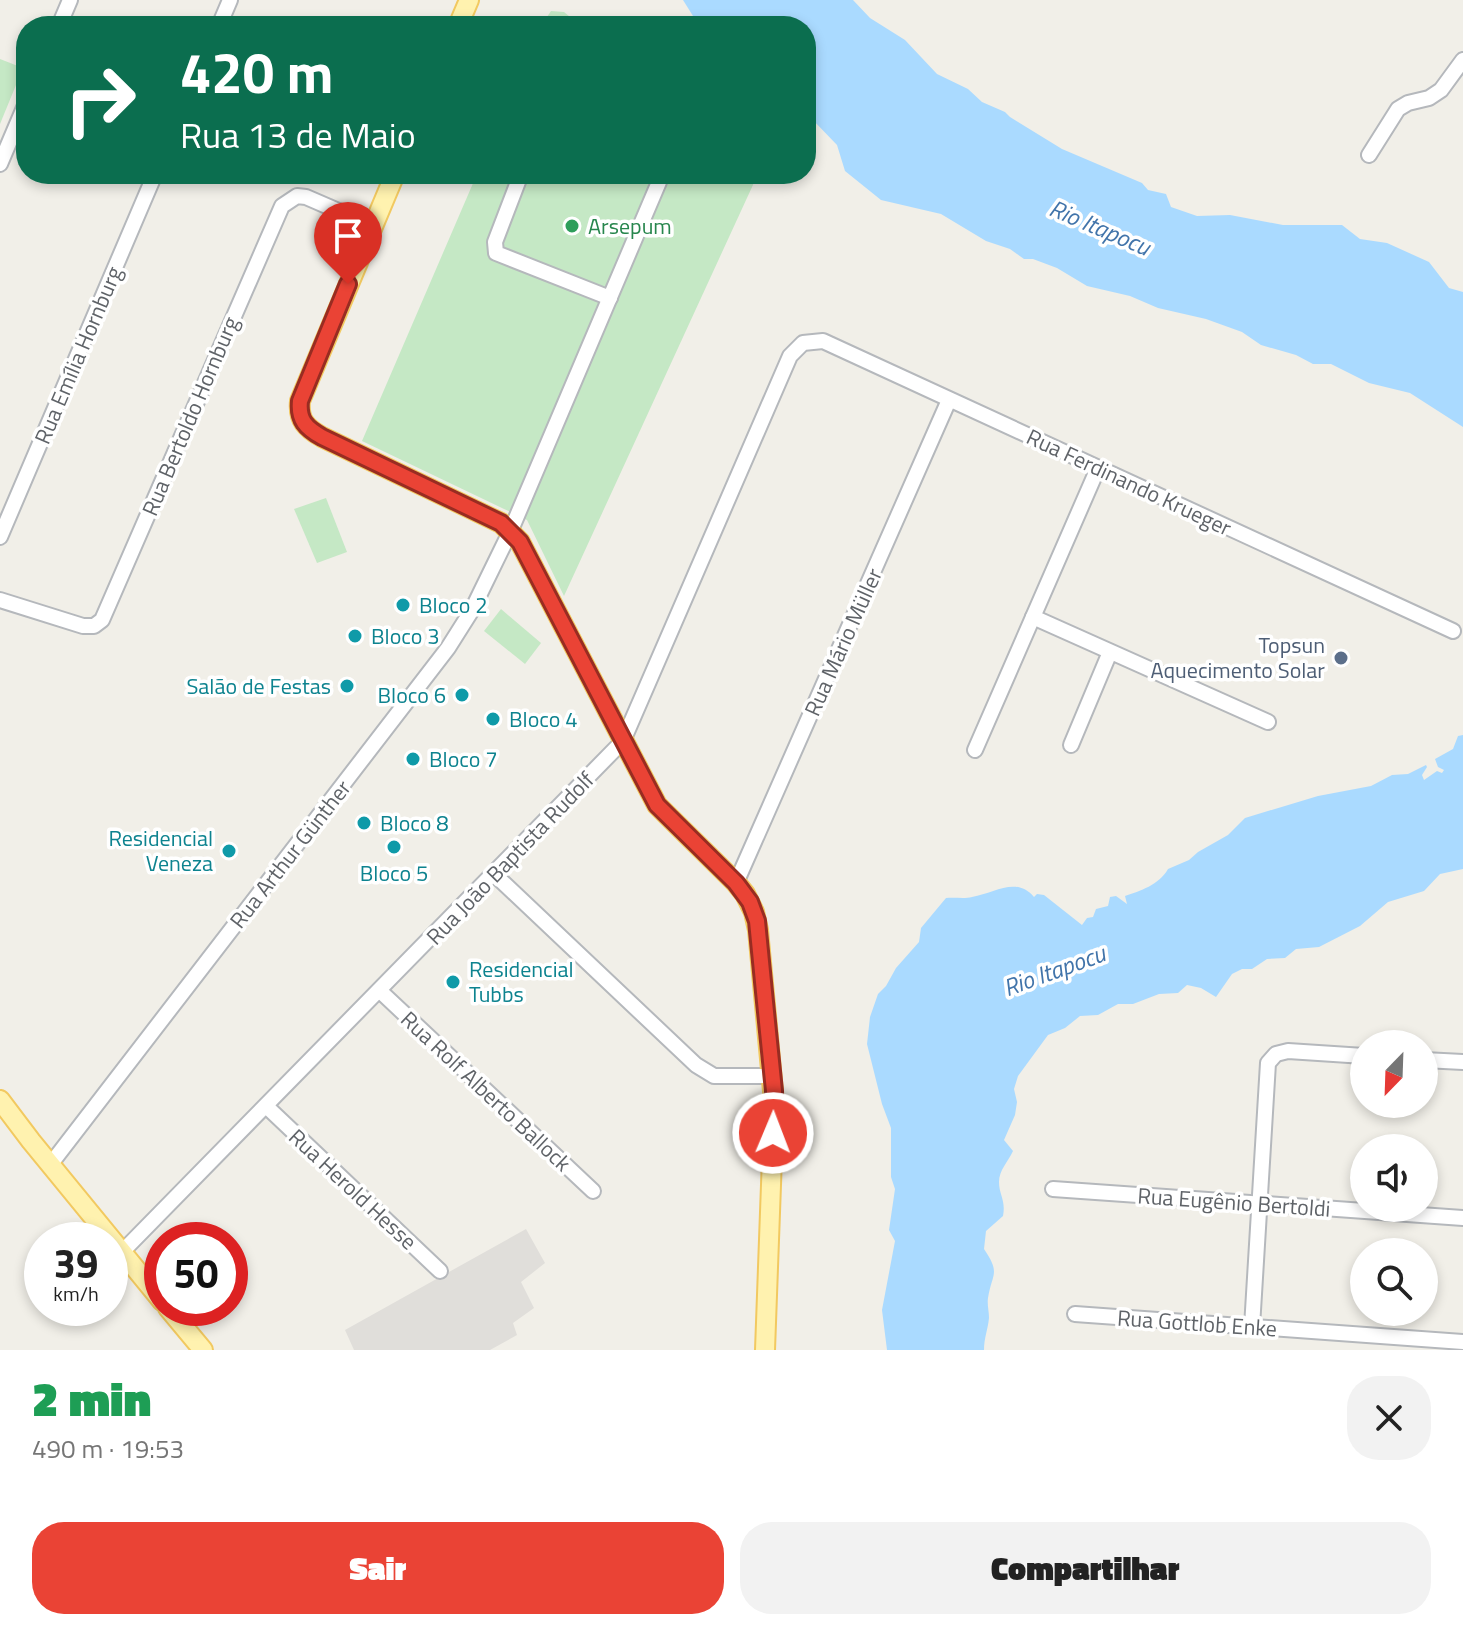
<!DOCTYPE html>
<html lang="pt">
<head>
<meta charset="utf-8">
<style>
  :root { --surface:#fff; --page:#f2f2f2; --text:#222; --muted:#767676; --accent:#ea4335 }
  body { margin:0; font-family:"Titillium Web",sans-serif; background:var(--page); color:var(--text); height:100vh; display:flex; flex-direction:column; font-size:30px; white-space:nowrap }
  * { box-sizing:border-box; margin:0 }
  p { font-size:26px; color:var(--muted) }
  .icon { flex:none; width:44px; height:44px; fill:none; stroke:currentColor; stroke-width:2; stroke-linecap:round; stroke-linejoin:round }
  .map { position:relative; height:1350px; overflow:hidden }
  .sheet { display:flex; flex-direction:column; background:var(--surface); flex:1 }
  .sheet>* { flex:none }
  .guide { position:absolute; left:16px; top:16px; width:800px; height:168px; border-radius:32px; box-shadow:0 4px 12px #0003; background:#0b6e4f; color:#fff; overflow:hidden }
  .needle { width:52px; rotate:203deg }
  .controls { position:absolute; left:1350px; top:1030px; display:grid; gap:16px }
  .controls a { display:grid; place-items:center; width:88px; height:88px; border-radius:50%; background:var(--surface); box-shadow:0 4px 12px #0003; font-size:40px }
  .speed { position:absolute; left:24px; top:1222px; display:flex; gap:16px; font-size:40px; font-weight:700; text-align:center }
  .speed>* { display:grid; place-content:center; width:104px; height:104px; border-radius:50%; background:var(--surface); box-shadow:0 4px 12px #0003; line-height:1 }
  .speed small { font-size:20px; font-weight:400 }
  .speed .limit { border:12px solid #d22; background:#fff; color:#111 }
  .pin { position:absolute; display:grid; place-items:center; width:68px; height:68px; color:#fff; margin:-82px -34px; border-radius:50% 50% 50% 0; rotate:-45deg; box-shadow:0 0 8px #0007 }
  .pin .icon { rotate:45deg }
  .me { position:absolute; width:88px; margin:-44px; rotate:1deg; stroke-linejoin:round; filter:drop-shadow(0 0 6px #0008) }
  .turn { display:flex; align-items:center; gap:28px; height:168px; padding:0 32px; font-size:36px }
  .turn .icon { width:104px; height:104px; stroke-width:2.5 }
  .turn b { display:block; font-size:56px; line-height:68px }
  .round { display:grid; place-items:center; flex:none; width:84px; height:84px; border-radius:32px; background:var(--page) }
  .head { display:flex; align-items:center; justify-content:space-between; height:136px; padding:0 32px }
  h1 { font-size:48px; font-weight:800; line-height:60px; color:#1e9e55 }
  .button { display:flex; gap:16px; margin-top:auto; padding:16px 32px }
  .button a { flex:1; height:92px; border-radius:32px; background:var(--accent); color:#fff; font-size:32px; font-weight:800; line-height:92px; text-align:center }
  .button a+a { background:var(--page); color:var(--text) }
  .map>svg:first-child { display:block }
  .industrial { fill:#e0deda }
  .green { fill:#c5e8c5 }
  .water { fill:#aadaff }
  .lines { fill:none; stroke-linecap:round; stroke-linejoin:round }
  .minor-casing { stroke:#b5b8bc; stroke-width:18 }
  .major-casing { stroke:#f2c960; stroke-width:22 }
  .minor { stroke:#fff; stroke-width:14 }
  .major { stroke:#fff2af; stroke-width:18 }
  .route-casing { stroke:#982c22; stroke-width:20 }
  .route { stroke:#ea4335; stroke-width:14 }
  .leisure-dot { fill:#2e9e5b; stroke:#fff; stroke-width:3 }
  .culture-dot { fill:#0f9aa8; stroke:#fff; stroke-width:3 }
  .service-dot { fill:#5c6f8a; stroke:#fff; stroke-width:3 }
  .labels { text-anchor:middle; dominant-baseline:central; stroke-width:7; stroke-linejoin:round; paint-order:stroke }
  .leisure-label { font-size:22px; fill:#27864d; stroke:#fff; text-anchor:start }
  .street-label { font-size:22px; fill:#5f6368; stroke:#fff }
  .culture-label { font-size:22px; fill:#0d838f; stroke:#fff; text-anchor:start }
  .service-label { font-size:22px; fill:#4e5e75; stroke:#fff; text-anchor:end }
  .water-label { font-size:24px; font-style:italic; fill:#4174aa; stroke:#fff }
</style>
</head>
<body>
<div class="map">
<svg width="1463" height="1350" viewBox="0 0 1463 1350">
  <rect width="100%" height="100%" fill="#f1efe8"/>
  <!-- industrial -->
  <polygon class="industrial" points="526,1229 545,1263 521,1282 534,1308 513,1323 517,1335 490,1350 354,1350 345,1330"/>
  <!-- green -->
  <g class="green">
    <polygon points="551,11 564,12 581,26 541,26"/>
    <polygon points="0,59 23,68 0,124"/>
    <polygon points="477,174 758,174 564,596 527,520 362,441"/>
    <polygon points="326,498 347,552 317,563 294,509"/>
    <polygon points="501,609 541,643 525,664 484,631"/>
  </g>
  <!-- water -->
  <g class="water">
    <polygon points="683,0 853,0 870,18 905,40 937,74 968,89 982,102 1005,112 1010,117 1062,149 1142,183 1148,190 1166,194 1171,207 1197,216 1230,215 1283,225 1342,225 1360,239 1387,243 1429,262 1449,288 1463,292 1463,427 1410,393 1369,383 1331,364 1313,364 1296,355 1261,345 1242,332 1206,319 1158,308 1130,296 1087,286 1057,268 1033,259 1024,259 1010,249 986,241 941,214 881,200 845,171 837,145 811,118 812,94 806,76 806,26 779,26 768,22 731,24 698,19 693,16"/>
    <path d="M1463,735v134l-23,5 -16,17 -36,11 -28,24 -41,21 -23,2 -11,9 -18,1 -15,10h-10l-10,5 -16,23 -15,-9 -14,-3 -9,8 -19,1 -26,10h-15l-20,11 -18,1 -15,12 -17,7 -30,41 -4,13 3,13 -2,13 -11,25 9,11c-5,11 -14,19 -14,31 0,13 7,18 4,34l-17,15 -2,18c17,25 8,24 4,49 -1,6 1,13 1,20 -1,11 -5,20 -5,32h-97l-5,-40 13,-69 -6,-11 6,-41 -4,-12v-49l-9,-24 -15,-60 3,-27 8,-23 8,-8 10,-18 23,-26 2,-14 25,-30c9,-1 18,1 26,-1 23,-4 44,-21 62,0l3,-3 7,1 38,30 5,-7 6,-1 3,-8 12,-3 2,-9 6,-1 11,8 -2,-8c15,-5 34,-11 43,-27l21,-9 9,-8 30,-17 17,-17 73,-22 53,-10 21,-11 16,-1 18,-9 1,2 -5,8 2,5 13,-9 5,2 2,-3 -6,-3 -3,-8 18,-10 5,-13z"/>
  </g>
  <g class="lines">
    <!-- minor casing -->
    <g class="minor-casing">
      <g id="minor">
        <polyline points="59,26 70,0"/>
        <polyline points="219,26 230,0"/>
        <polyline points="1369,155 1398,109 1408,103 1429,98 1441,90 1463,60"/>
        <polyline points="0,164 26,103"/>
        <polyline points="521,174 495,242 496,253 610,298"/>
        <polyline points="0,537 155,174"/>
        <polyline points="0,600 83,626 94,626 102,620 282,206 297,196 306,197 373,226"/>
        <polyline points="1033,617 1268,722"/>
        <polyline points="1071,745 1110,652"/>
        <polyline points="975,750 1098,468"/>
        <polyline points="494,874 696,1065 714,1076 772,1076"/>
        <polyline points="736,883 949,400"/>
        <polyline points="380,991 593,1191"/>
        <polyline points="1424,1060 1463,1062"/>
        <polyline points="266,1106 440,1271"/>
        <polyline points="50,1165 448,648 472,610 511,530 659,182 655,174"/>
        <polyline points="1053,1189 1463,1218"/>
        <polyline points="122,1252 623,741 790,356 803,343 823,341 1453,631"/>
        <polyline points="1075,1314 1463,1342"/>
        <polyline points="1252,1327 1268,1063 1276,1054 1288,1051 1364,1056"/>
      </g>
    </g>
    <!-- major casing -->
    <g class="major-casing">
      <g id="major">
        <polyline points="458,26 469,0"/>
        <path d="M395,174l-95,227c-2,19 6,27 22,36l179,86 19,19 137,263 79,78 9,11 9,18 4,18 16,172 -9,248"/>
        <polyline points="0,1100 31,1141 162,1301"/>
        <polyline points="168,1308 203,1350"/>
      </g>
    </g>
    <!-- minor -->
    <use href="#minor" class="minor"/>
    <!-- major -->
    <use href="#major" class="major"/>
  </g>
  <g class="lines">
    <!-- route casing -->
    <g class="route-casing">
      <path id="route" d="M348,284l-48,117c-2,19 6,27 22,36l179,86 19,19 137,263 79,78 14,19 7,19 7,71 10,99 -1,42"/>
    </g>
    <!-- route -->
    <use href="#route" class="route"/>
  </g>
  <!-- markers -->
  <circle class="leisure-dot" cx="572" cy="226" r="8"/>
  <g class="culture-dot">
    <circle cx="403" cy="605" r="8"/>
    <circle cx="355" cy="636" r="8"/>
    <circle cx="347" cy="686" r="8"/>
    <circle cx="462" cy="695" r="8"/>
    <circle cx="493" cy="719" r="8"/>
    <circle cx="413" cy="759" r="8"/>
    <circle cx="364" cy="823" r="8"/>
    <circle cx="394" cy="847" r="8"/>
    <circle cx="229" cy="851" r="8"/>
    <circle cx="453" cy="982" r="8"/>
  </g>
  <circle class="service-dot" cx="1341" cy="658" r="8"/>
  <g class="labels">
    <!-- leisure labels -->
    <g class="leisure-label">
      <text x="588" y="226">Arsepum</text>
    </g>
    <!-- street labels -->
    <g class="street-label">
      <text transform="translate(78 355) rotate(-67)">Rua Emília Hornburg</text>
      <text transform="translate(190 416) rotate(-67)">Rua Bertoldo Hornburg</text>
      <text transform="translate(1129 482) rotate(25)">Rua Ferdinando Krueger</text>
      <text transform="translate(843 642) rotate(-66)">Rua Mário Müller</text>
      <text transform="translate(290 854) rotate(-52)">Rua Arthur Günther</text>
      <text transform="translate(510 858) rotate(-46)">Rua João Baptista Rudolf</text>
      <text transform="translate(486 1091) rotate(43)">Rua Rolf Alberto Ballock</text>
      <text transform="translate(353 1189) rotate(43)">Rua Herold Hesse</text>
      <text transform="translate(1234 1202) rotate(4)">Rua Eugênio Bertoldi</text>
      <text transform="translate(1197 1323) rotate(4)">Rua Gottlob Enke</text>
    </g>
    <!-- culture labels -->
    <g class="culture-label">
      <text x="419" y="605">Bloco 2</text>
      <text x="371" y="636">Bloco 3</text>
      <text x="331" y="686" text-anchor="end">Salão de Festas</text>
      <text x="446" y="695" text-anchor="end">Bloco 6</text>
      <text x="509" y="719">Bloco 4</text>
      <text x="429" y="759">Bloco 7</text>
      <text x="380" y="823">Bloco 8</text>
      <text x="213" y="838" text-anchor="end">Residencial<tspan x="213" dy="25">Veneza</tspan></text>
      <text x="394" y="873" text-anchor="middle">Bloco 5</text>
      <text x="469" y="969">Residencial<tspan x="469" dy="25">Tubbs</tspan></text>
    </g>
    <!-- service labels -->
    <g class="service-label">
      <text x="1325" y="645">Topsun<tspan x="1325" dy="25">Aquecimento Solar</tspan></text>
    </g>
    <!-- water labels -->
    <g class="water-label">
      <text transform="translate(1100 227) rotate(23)">Rio Itapocu</text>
      <text transform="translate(1054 970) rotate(-20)">Rio Itapocu</text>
    </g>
  </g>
</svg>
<div class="controls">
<a><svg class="needle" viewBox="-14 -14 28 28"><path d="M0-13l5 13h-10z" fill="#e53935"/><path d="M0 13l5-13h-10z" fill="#767676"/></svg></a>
<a><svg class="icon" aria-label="sound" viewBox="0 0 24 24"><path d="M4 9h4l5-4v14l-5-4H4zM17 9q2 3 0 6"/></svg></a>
<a><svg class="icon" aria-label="search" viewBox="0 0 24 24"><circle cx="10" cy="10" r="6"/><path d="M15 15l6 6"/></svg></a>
</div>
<div class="speed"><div>39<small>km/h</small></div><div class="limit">50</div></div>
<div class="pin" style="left:348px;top:284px;background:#d93025"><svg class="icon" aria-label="arrive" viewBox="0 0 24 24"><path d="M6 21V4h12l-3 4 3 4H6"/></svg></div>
<svg class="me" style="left:773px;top:1133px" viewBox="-20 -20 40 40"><circle r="17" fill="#ea4335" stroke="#fff" stroke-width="3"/><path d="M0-11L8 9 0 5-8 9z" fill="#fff"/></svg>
<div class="guide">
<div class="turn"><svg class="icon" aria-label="right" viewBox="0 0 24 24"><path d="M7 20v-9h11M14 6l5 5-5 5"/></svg><div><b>420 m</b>Rua 13 de Maio</div></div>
</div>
</div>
<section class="sheet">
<div class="head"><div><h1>2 min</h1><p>490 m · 19:53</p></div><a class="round"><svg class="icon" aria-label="close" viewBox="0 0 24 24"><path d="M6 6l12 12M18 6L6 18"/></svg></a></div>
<div class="button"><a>Sair</a><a>Compartilhar</a></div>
</section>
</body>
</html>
